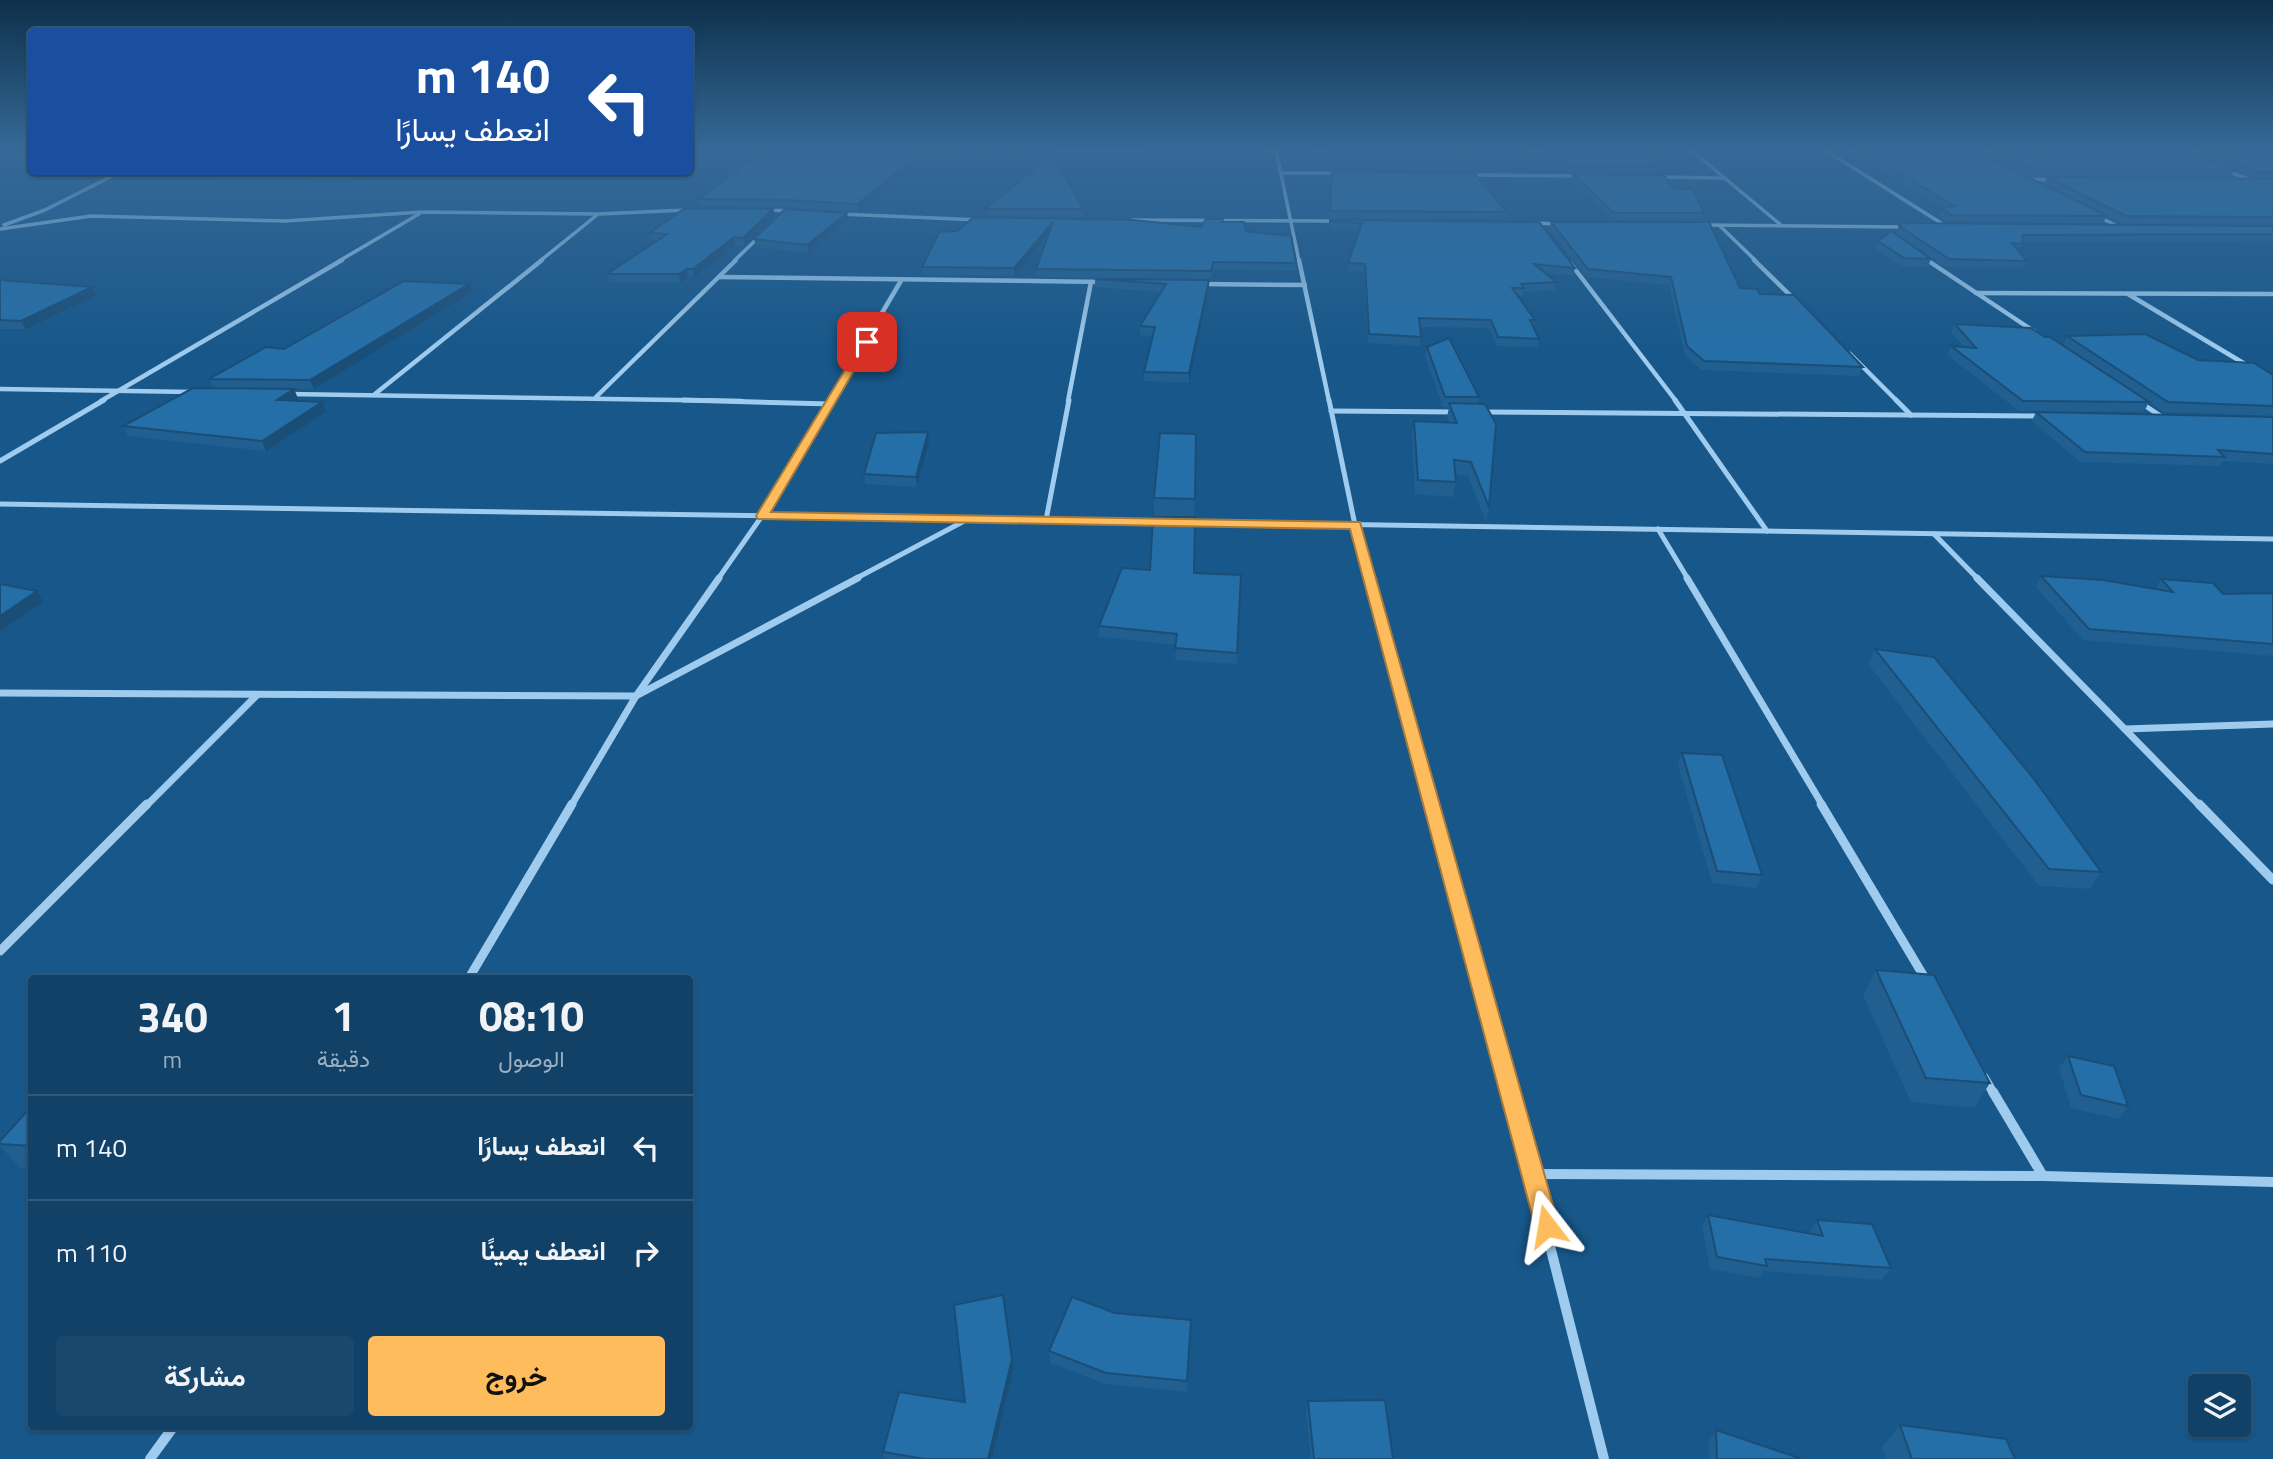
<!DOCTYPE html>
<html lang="ar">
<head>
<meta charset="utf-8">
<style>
  :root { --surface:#114167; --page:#1a486d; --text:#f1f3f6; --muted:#9cafc0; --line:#305a7b; --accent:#ffbc5c }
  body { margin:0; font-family:"Titillium Web",Vazirmatn,sans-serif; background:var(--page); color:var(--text); direction:rtl; height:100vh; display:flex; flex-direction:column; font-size:26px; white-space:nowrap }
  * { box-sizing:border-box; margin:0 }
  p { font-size:23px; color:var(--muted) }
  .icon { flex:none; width:38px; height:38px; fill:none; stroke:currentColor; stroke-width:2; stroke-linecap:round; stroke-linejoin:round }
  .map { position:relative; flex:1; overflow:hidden; direction:ltr }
  .sheet { position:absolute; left:28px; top:975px; width:665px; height:455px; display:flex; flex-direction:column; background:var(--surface); border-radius:7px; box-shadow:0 2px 5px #0004,0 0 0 2px var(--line); direction:rtl }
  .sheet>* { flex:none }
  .top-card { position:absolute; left:28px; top:28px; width:665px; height:147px; border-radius:7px; box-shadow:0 2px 5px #0004,0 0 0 2px var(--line); direction:rtl; background:#1a4fa0; color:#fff; overflow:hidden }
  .tools { position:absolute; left:2188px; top:1374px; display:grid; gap:14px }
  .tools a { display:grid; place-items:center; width:63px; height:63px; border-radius:7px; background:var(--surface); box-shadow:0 2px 5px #0004,0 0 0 2px var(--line); font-size:35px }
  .pin { position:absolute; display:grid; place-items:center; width:60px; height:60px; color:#fff; margin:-30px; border-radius:14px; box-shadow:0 4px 10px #0006 }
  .me { position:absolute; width:77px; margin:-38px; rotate:346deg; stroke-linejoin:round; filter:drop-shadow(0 0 5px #0008) }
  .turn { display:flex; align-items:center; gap:24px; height:147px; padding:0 28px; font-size:32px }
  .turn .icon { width:91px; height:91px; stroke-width:2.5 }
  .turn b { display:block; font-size:49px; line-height:60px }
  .eta { display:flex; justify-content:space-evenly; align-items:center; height:119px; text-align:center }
  .eta b { font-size:42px; font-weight:700; line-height:49px }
  .button { display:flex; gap:14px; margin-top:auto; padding:14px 28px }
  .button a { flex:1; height:80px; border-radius:7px; background:var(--accent); color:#111; font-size:28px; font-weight:700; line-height:80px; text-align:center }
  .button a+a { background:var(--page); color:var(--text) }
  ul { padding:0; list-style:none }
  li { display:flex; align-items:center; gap:21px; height:105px; padding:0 28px; border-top:2px solid var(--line) }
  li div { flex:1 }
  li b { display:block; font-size:26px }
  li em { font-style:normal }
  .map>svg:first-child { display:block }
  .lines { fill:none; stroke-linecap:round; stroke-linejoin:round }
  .street-far5 { stroke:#9fccee; stroke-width:3.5 }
  .street-far4 { stroke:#9fccee; stroke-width:4.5 }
  .street-far3 { stroke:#9fccee; stroke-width:5 }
  .street-far2 { stroke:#9fccee; stroke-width:7 }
  .street-far1 { stroke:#9fccee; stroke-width:9 }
  .street { stroke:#9fccee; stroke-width:10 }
  .wall { fill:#205f90 }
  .shaded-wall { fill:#1a4e76 }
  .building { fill:#256fa8; stroke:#1a4e76; stroke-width:2 }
  .route { fill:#ffbc5c; stroke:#a67a3c; stroke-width:2 }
</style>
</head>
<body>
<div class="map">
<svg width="2273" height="1459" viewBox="0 0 2273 1459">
  <rect width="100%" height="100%" fill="#175789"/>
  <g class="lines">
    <!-- street-far5 -->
    <g class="street-far5">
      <polyline points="1276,150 1299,261"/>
      <polyline points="1691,150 1781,225"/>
      <polyline points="1825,150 1949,228"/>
      <polyline points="2225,170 2273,189"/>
      <polyline points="1281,173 1338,173"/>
      <polyline points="1469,175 1580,176"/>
      <polyline points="1658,177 1724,178"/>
      <polyline points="2025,179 2055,180"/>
      <polyline points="766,210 792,211"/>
      <polyline points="839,214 981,220"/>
      <polyline points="2099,217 2123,229"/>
      <polyline points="1133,220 1338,221"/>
      <polyline points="1532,223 1559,224"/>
      <polyline points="4,225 45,210 120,172"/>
      <polyline points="1703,225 1905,227"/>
      <polyline points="1719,225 1756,261"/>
      <polyline points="0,229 91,216 285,221 422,212 598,214 687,210"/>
      <polyline points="1923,257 1929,261"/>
      <polyline points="339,261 419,214"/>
      <polyline points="540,261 597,215"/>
      <polyline points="734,261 760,236"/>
    </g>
    <!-- street-far4 -->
    <g class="street-far4">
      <polyline points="1299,260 1329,401"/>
      <polyline points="1754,260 1797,302"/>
      <polyline points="1927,260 2035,332"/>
      <polyline points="1571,264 1676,401"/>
      <polyline points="719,277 1105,282"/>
      <polyline points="1200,284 1305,285"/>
      <polyline points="1976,293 2273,294"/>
      <polyline points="2128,294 2250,367"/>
      <polyline points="1850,354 1897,401"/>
      <polyline points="0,389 193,392"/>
      <polyline points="289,394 742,401"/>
      <polyline points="375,394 542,260"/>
      <polyline points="596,397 736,260"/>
      <polyline points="101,401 342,260"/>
      <polyline points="830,401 902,279"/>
      <polyline points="1068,401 1091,282"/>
    </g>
    <!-- street-far3 -->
    <g class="street-far3">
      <polyline points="683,400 831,404"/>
      <polyline points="1329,400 1355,525 1370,579"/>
      <polyline points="1675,400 1767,531"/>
      <polyline points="1896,400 1911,415"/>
      <polyline points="2141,403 2162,417"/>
      <polyline points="1331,411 1457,412"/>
      <polyline points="1483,412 2041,416"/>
      <polyline points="0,461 104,400"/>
      <polyline points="0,504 1159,522"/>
      <polyline points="1046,520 1069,400"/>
      <polyline points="1185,522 2273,539"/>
      <polyline points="1658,529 1688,579"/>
      <polyline points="1934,534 1978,579"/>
      <polyline points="718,579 762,516 831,400"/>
      <polyline points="855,579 968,519"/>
    </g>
    <!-- street-far2 -->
    <g class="street-far2">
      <polyline points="1370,578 1432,806"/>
      <polyline points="1687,578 1823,806"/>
      <polyline points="1977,578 2200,806"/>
      <polyline points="0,693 636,696 719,578"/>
      <polyline points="2125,729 2273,724"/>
      <polyline points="146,806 257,695"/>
      <polyline points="571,806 636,696 858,578"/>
    </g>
    <!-- street-far1 -->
    <g class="street-far1">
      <polyline points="1432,804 1512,1094"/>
      <polyline points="1821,804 1926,980"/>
      <polyline points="2199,804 2273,880"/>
      <polyline points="0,951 147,804"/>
      <polyline points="469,978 572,804"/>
      <polyline points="1984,1077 1994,1094"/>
    </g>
    <!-- street -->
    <g class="street">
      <polyline points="1511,1092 1604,1459"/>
      <polyline points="1993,1092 2043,1176"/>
      <polyline points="1534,1174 2043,1176 2273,1182"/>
      <polyline points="150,1459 174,1426"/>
    </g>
  </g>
  <!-- wall -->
  <g class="wall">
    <polygon points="765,150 1150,150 1150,152 1050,152 1083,209 1084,217 986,216 985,209 1036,168 918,163 859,212 787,207 699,206 698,199"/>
    <polygon points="1309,150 1457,150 1467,162 1466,171 1332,169 1332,158 1309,157"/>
    <polygon points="1528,150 1648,150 1658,166 1657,173 1562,172 1544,154 1530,154"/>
    <polygon points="1846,150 1974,150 2107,216 2103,223 1950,222 1938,216 1941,208 1943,208"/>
    <polygon points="1976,150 2185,150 2234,170 2231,177 2026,175"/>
    <polygon points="2188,150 2273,150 2273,178 2252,177"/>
    <polygon points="1332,171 1507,212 1506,219 1329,218"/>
    <polygon points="168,172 371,172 356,179 187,177 186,174 168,173"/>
    <polygon points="1573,174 1674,189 1704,213 1702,221 1612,220 1571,181"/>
    <polygon points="2047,177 2273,179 2273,225 2123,224 2044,184"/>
    <polygon points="773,209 775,216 744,246 736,245 694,277 688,277 680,283 609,282 607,274 657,241 652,240 650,233"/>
    <polygon points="847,213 848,220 808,253 756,247 754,239"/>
    <polygon points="1330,220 1539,222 1575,268 1573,276 1545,273 1556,282 1555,290 1524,292 1523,296 1518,296 1535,320 1534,328 1539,339 1537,347 1497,346 1489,328 1420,327 1421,337 1420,346 1368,343 1364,272 1347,271 1348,263 1359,230 1329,229"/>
    <polygon points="1223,222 1246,231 1296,263 1296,271 1213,269 1211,279 1036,277 1036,269 1048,236 1015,276 923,275 922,267 939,232 1201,227"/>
    <polygon points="1551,222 1760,294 1863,367 1859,376 1701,370 1685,355 1669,285 1586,277 1549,229"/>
    <polygon points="1899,226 2273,226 2273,241 2022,242 2019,251 2027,261 2023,268 1946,267 1896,233"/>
    <polygon points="1878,241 1931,259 1928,267 1901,266 1875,248"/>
    <polygon points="1095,279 1209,280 1209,289 1189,383 1144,381 1144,372 1153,336 1140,335 1140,326 1161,292 1095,287"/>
    <polygon points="0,280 92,287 97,295 26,329 0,329"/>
    <polygon points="472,292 314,389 214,388 209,379 284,349"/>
    <polygon points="1955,324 2045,337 2063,345 2067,336 2198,360 2273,375 2273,416 2163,412 2149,402 2144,412 2019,411 1947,355 1951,346 1964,347 1951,332"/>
    <polygon points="1427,347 1479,397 1478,404 1489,507 1486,522 1468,476 1455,475 1456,482 1453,497 1415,494 1412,435 1414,421 1449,423 1447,417 1449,407 1443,407 1425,356"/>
    <polygon points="294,389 298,399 295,401 322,402 326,412 266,451 128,436 123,426"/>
    <polygon points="2036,412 2273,417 2273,464 2223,461 2219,466 2080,462 2032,421"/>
    <polygon points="928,432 929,442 917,487 865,484 864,474"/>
    <polygon points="1196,434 1194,517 1154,517 1154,498"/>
    <polygon points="1194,573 1241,575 1237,664 1175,660 1176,645 1099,637 1099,626"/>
    <polygon points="2041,576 2156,589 2161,579 2223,594 2273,593 2273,656 2083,640 2036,587"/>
    <polygon points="1875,649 2101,872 2090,889 2039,886 1868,664"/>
    <polygon points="1682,753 1762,875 1757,888 1712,883 1678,765"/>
    <polygon points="1876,970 1990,1083 1974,1108 1911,1102 1863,995"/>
    <polygon points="2068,1056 2128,1106 2119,1119 2071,1108 2059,1068"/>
    <polygon points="32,1106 32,1169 20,1168 0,1146 0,1141"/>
    <polygon points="1708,1215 1810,1233 1810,1232 1817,1220 1891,1268 1882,1280 1764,1271 1760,1278 1710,1269 1702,1227"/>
    <polygon points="1115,1313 1191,1320 1187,1392 1106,1384 1050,1363 1049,1351"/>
    <polygon points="1013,1370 992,1459 885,1459 883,1452 965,1402"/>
    <polygon points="1308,1401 1393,1459 1311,1459 1306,1412"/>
    <polygon points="1900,1425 2015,1459 1886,1459 1882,1447"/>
    <polygon points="1716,1430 1802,1459 1709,1459 1709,1441"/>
  </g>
  <!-- shaded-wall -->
  <g class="shaded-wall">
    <polygon points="917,156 918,163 859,212 858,204"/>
    <polygon points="353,172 371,172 356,179"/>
    <polygon points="773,209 775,216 744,246 743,238"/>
    <polygon points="847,213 848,220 808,253 807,245"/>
    <polygon points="1053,222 1053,229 1015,276 1014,268"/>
    <polygon points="734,237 736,245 694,277 693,269"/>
    <polygon points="687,269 688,277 680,283 679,274"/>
    <polygon points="1209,280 1209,289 1189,383 1189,373"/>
    <polygon points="469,284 472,292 314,389 310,380"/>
    <polygon points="92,287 97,295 26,329 21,321"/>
    <polygon points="294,389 298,399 282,409 277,400"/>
    <polygon points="322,402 326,412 266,451 262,441"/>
    <polygon points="928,432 929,442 917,487 916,477"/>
    <polygon points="37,591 43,602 0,631 0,616"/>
    <polygon points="1012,1359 1013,1370 992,1459 988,1459"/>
  </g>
  <!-- building -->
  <g class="building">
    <polygon points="765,150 1050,150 1083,209 985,209 1044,162 917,156 858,204 785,200 698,199"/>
    <polygon points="1333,150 1457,150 1467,162 1332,160"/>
    <polygon points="1548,150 1648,150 1658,166 1564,165"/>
    <polygon points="1859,150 1974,150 2107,216 1952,215 1941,208 1955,206"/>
    <polygon points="1992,150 2185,150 2234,170 2029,168"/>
    <polygon points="2207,150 2273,150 2273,171 2256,171"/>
    <polygon points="1332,171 1474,173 1507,212 1330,211"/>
    <polygon points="1573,174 1664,175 1674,189 1693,189 1704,213 1614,213"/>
    <polygon points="2047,177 2273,179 2273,217 2126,216"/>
    <polygon points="685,208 773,209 743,238 734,237 693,269 687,269 679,274 607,274 667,234 650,233"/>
    <polygon points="785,209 847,213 807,245 754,239"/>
    <polygon points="974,217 1133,220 1201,227 1206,219 1223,219 1222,222 1244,222 1246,231 1291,236 1296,263 1213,262 1211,271 1036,269 1053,222 1014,268 922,267 939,232 957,231"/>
    <polygon points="1330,220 1539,222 1575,268 1534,264 1556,282 1521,284 1524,288 1512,288 1535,320 1530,320 1539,339 1498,337 1491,320 1419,318 1421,337 1369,334 1365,264 1348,263 1362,223 1330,222"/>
    <polygon points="1551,222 1709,222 1740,288 1757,289 1760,294 1794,295 1863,367 1704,361 1687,346 1671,277 1588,269"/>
    <polygon points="1903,223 2273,226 2273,234 2023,235 2022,244 2012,243 2027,261 1949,259 1899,226"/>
    <polygon points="1891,231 1931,259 1904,258 1878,241"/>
    <polygon points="1095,279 1209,280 1189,373 1144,372 1155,327 1140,326 1166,284"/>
    <polygon points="0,280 92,287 21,321 0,320"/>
    <polygon points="404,281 469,284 310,380 209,379 266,347 284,349"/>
    <polygon points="1955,324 2031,328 2045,337 2050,337 2149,402 2023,401 1951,346 1976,348"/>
    <polygon points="2145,334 2198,360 2254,363 2273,375 2273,406 2168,402 2067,336"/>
    <polygon points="1449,338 1479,397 1445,397 1427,347"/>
    <polygon points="193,388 294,389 277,400 322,402 262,441 123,426"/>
    <polygon points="1449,403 1485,404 1496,424 1489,507 1471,462 1454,460 1456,482 1418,480 1414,421 1457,423"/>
    <polygon points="2036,412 2273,417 2273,454 2218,450 2225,457 2085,452"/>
    <polygon points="928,432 916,477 864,474 876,433"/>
    <polygon points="1160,433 1196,434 1195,499 1154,498"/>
    <polygon points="1153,517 1195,517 1194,573 1241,575 1237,653 1175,648 1177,634 1099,626 1122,568 1150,570"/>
    <polygon points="2041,576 2103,580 2173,592 2161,579 2213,583 2223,594 2273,593 2273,644 2089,629"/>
    <polygon points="0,584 37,591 0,616"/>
    <polygon points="1875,649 1934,657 2034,779 2101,872 2049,869"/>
    <polygon points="1682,753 1722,755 1762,875 1717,871"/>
    <polygon points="1876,970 1934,975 1990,1083 1926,1078"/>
    <polygon points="2068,1056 2114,1066 2128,1106 2081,1095"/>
    <polygon points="32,1106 32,1146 0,1144 0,1141"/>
    <polygon points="1708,1215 1823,1236 1817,1220 1872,1224 1891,1268 1765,1259 1767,1266 1717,1257"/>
    <polygon points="1003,1295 1012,1359 988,1459 925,1459 883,1452 899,1392 965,1402 954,1305"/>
    <polygon points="1072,1297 1115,1313 1191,1320 1187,1381 1106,1373 1049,1351"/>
    <polygon points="1385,1400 1393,1459 1314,1459 1308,1401"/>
    <polygon points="1900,1425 2006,1439 2015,1459 1912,1459"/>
    <polygon points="1716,1430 1802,1459 1717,1459"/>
  </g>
  <!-- sky -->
  <linearGradient id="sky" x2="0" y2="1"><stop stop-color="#0d304b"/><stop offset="0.42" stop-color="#366997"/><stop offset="1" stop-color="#366997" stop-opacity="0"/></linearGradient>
  <rect width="2273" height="355" fill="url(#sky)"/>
  <!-- route -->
  <polygon class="route" points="867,339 871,342 771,512 1360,522 1559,1226 1555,1233 1547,1237 1538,1233 1535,1226 1350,529 758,519 756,516 862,342"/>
</svg>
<div class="tools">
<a><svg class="icon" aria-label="layers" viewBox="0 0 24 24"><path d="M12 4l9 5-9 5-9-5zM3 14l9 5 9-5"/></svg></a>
</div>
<div class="pin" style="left:867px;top:342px;background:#d93025"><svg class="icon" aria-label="arrive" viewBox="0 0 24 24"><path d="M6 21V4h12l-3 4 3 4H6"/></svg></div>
<svg class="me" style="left:1547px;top:1226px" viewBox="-20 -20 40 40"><path d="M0-17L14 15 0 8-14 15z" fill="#ffbc5c" stroke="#fff" stroke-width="4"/></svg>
<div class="top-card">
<div class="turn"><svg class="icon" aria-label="left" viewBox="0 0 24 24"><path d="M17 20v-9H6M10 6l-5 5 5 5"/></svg><div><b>140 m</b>انعطف يسارًا</div></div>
</div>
<section class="sheet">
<div class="eta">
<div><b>08:10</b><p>الوصول</p></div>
<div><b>1</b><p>دقيقة</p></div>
<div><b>340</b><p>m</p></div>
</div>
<ul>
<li><svg class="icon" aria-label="left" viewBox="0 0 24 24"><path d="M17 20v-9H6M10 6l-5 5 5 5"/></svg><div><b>انعطف يسارًا</b></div><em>140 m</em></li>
<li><svg class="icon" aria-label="right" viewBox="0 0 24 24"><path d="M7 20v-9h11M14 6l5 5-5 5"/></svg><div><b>انعطف يمينًا</b></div><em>110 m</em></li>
</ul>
<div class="button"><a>خروج</a><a>مشاركة</a></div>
</section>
</div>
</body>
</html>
